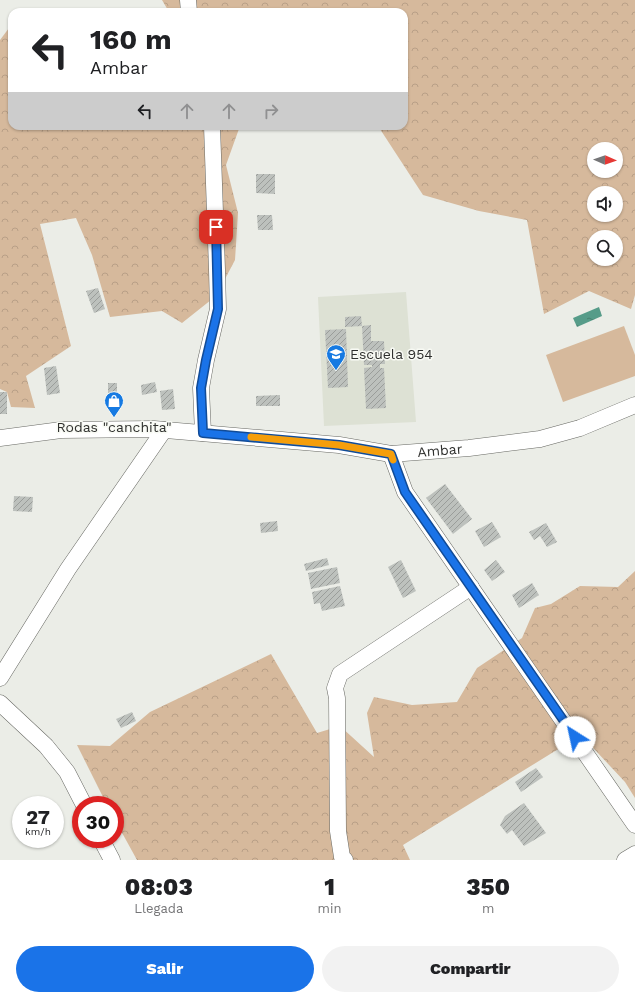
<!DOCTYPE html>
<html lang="es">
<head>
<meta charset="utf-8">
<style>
  :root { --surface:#fff; --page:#f2f2f2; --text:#202124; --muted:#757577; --accent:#1a73e8 }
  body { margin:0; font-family:"Work Sans",sans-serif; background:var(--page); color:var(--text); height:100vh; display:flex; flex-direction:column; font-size:15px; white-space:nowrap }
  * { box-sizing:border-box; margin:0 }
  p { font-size:13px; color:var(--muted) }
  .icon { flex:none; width:22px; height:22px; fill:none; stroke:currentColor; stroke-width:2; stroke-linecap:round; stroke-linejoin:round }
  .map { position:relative; height:860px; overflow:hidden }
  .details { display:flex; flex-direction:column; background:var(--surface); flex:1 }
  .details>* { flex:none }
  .banner { position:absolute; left:8px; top:8px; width:400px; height:122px; border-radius:12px; box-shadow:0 1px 3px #0004; background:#fff; color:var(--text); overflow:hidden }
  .needle { width:26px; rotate:92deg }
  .tools { position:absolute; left:587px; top:142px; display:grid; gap:8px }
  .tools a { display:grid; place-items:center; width:36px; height:36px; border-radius:50%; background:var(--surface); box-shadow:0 1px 3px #0004; font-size:20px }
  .speed { position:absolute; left:12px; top:796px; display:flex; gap:8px; font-size:20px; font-weight:700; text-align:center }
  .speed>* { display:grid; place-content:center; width:52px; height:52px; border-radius:50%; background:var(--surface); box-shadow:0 1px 3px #0004; line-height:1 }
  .speed small { font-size:10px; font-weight:400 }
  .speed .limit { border:6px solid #d22; background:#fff; color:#111 }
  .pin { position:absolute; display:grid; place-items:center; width:34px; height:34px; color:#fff; margin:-17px; border-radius:8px; box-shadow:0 2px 6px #0006 }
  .me { position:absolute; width:44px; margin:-22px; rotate:325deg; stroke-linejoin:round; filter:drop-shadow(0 0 3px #0008) }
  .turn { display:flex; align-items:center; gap:14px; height:84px; padding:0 16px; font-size:18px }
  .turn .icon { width:52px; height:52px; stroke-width:2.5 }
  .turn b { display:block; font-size:28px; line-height:34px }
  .lanes { display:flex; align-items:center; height:38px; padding:0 16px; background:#0003; justify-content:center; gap:20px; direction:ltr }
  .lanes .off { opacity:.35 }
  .eta { display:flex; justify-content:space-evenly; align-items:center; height:68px; text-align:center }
  .eta b { font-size:24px; font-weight:800; line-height:28px }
  .button { display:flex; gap:8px; margin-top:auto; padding:8px 16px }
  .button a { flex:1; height:46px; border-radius:24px; background:var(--accent); color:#fff; font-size:16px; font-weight:800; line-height:46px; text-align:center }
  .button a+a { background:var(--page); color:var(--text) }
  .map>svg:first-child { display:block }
  .built { fill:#dde1d4 }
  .forest { fill:url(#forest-crowns); fill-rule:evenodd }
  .pitch { fill:#d6b99c }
  .water { fill:url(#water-ripples) }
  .building { fill:url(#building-hatch) }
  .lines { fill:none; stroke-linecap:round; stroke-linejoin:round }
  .street-casing { stroke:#676863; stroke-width:17 }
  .street { stroke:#fff; stroke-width:16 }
  .route-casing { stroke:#114b97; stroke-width:10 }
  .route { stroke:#1a73e8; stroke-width:7 }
  .slow { stroke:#f59e0b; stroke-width:7 }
  .labels { text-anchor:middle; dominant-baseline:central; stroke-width:3; stroke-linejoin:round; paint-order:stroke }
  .poi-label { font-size:14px; fill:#2f302e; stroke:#f8faf4; text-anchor:start }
  .street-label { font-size:14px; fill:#2f302e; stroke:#f8faf4 }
</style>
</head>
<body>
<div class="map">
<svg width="635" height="860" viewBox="0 0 635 860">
  <defs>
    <pattern id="forest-crowns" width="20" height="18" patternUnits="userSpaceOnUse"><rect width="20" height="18" fill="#d6b99c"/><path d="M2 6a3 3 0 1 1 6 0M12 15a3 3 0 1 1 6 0" fill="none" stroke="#b89f87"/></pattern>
    <pattern id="water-ripples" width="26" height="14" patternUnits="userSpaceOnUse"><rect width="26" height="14" fill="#569c89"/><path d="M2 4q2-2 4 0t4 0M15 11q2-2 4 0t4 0" fill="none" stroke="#488070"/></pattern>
    <pattern id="building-hatch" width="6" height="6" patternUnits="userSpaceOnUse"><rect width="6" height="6" fill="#bdc1bd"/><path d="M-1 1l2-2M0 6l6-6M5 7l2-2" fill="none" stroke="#9a9d9a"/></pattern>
  </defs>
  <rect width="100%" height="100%" fill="#ebede7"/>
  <!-- built -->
  <polygon class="built" points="406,292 416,422 324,426 318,297"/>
  <!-- forest -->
  <g class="forest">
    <path d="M162,0h473v295l-4,14 -42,-18 -45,23 -17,-94 -48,-9 -56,-16 -45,-69h26v-114h-235zM594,149h22v22h-22zM594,193h22v22h-22zM594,237h22v22h-22z"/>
    <polygon points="12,24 12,126 240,126 226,165 238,213 235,260 216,296 182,323 162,311 110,317 92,255 76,218 40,224 71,346 26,376 35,408 11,407 7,392 0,389 0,40"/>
    <polygon points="635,571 635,798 625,782 581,735 403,845 410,860 137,860 115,820 115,805 107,805 77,745 110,746 150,712 271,654 317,733 340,726 374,757 367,713 374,697 412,705 457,702 477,668 522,638 535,608 551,604 580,586 618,587"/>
  </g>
  <!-- pitch -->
  <polygon class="pitch" points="624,326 635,355 635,376 563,402 546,355"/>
  <!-- water -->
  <polygon class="water" points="599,307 602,316 577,327 573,318"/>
  <!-- building -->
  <g class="building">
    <polygon points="256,174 275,174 275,194 256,193"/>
    <polygon points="257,215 272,215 273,230 258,230"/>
    <polygon points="98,288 105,309 94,313 86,291"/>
    <polygon points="361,316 362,326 345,327 345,317"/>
    <polygon points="371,325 371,341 384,341 385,364 380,364 380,368 384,368 386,408 366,409 364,368 372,367 372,365 364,365 362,326"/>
    <polygon points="346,329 348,387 328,388 325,330"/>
    <polygon points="56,366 60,393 47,395 44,368"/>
    <polygon points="155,382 157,392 142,395 141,385"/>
    <rect x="108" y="383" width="9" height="13"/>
    <polygon points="173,389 175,409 162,410 160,391"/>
    <rect x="0" y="392" width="7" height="22"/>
    <polygon points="280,395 280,406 256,406 256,396"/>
    <polygon points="445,484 472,519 453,534 426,498"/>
    <polygon points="14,496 33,497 32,512 13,511"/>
    <polygon points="277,521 278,531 261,533 260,523"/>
    <polygon points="492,522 501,537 484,547 475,531"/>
    <polygon points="546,523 557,542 547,547 540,536 534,540 529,532"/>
    <polygon points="327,558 329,565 306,571 304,564"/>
    <polygon points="401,560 416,591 403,598 388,567"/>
    <polygon points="496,560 505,572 492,581 484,570"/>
    <polygon points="337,567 340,583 311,589 308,573"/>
    <polygon points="532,583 539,595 519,608 512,595"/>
    <polygon points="340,586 345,606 322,611 320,603 314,604 312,592"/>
    <polygon points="132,712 136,721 121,728 116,719"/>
    <polygon points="536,768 543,777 521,792 515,782"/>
    <polygon points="524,803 546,833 524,846 512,830 507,834 500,825 505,816"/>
  </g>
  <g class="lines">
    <!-- street casing -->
    <g class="street-casing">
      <g id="street">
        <polyline points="188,0 189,12"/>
        <polyline points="203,433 201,388 206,360 218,309 217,270 212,126"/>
        <path id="s1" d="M0,438l61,-8 93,-1 185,16 52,9 78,-6 71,-9 40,-11 55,-23"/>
        <polyline points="391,454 405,492 635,825"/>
        <polyline points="0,678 68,569 164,430"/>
        <polyline points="0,703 46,746 67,772 84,805"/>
        <polyline points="101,839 112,860"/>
        <polyline points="345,860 342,857 338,831 337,698 335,688 340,674 471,587"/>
        <polyline points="625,860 635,854"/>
      </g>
    </g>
    <!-- street -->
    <use href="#street" class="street"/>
  </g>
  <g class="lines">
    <!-- route casing -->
    <g class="route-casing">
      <polyline id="route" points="216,227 218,309 206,360 201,388 203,433 339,445 391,454 405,492 575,737"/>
    </g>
    <!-- route -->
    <use href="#route" class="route"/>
    <!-- slow -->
    <polyline class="slow" points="251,437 339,445 391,454 393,460"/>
  </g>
  <!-- icons -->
  <defs>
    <g id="school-pin" transform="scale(1)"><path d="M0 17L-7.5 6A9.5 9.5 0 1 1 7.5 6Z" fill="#167ae2" stroke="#f8faf4"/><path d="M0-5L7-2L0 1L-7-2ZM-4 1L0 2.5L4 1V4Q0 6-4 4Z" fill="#fff"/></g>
    <g id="shop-pin" transform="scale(1)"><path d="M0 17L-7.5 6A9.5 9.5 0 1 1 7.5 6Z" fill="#167ae2" stroke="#f8faf4"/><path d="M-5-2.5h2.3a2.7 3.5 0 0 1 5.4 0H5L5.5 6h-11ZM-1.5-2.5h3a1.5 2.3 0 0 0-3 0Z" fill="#fff"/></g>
  </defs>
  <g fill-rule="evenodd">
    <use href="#school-pin" x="336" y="354"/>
    <use href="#shop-pin" x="114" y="401"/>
  </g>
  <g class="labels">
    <!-- poi labels -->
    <g class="poi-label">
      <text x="350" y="354">Escuela 954</text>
      <text x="114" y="427" text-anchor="middle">Rodas "canchita"</text>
    </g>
    <!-- street labels -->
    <g class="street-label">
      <text stroke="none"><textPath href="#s1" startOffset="442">Ambar</textPath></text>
    </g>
  </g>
</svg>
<div class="tools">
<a><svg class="needle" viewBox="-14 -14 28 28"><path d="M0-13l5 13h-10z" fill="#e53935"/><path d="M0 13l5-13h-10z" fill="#757577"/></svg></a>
<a><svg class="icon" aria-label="sound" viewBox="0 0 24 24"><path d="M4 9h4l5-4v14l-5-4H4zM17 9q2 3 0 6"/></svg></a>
<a><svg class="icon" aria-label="search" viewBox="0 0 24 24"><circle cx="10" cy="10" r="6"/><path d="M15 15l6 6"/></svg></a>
</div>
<div class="speed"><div>27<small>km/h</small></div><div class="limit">30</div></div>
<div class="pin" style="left:216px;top:227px;background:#d93025"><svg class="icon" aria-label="arrive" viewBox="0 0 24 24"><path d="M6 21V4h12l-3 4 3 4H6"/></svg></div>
<svg class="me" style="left:575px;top:737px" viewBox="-20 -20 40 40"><circle r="19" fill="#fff"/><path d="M0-13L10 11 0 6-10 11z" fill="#1a73e8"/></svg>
<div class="banner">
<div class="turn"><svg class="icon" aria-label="left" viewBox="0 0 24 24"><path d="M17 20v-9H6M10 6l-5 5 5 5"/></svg><div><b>160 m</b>Ambar</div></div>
<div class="lanes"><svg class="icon" aria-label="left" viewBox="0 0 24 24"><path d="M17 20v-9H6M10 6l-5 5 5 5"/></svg><svg class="icon off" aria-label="ahead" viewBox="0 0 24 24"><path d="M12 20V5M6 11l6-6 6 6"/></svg><svg class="icon off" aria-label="ahead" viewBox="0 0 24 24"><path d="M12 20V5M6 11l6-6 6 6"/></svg><svg class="icon off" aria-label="right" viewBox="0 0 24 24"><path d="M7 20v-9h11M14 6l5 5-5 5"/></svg></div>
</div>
</div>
<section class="details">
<div class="eta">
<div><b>08:03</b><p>Llegada</p></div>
<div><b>1</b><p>min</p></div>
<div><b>350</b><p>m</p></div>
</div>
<div class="button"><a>Salir</a><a>Compartir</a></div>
</section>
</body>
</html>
